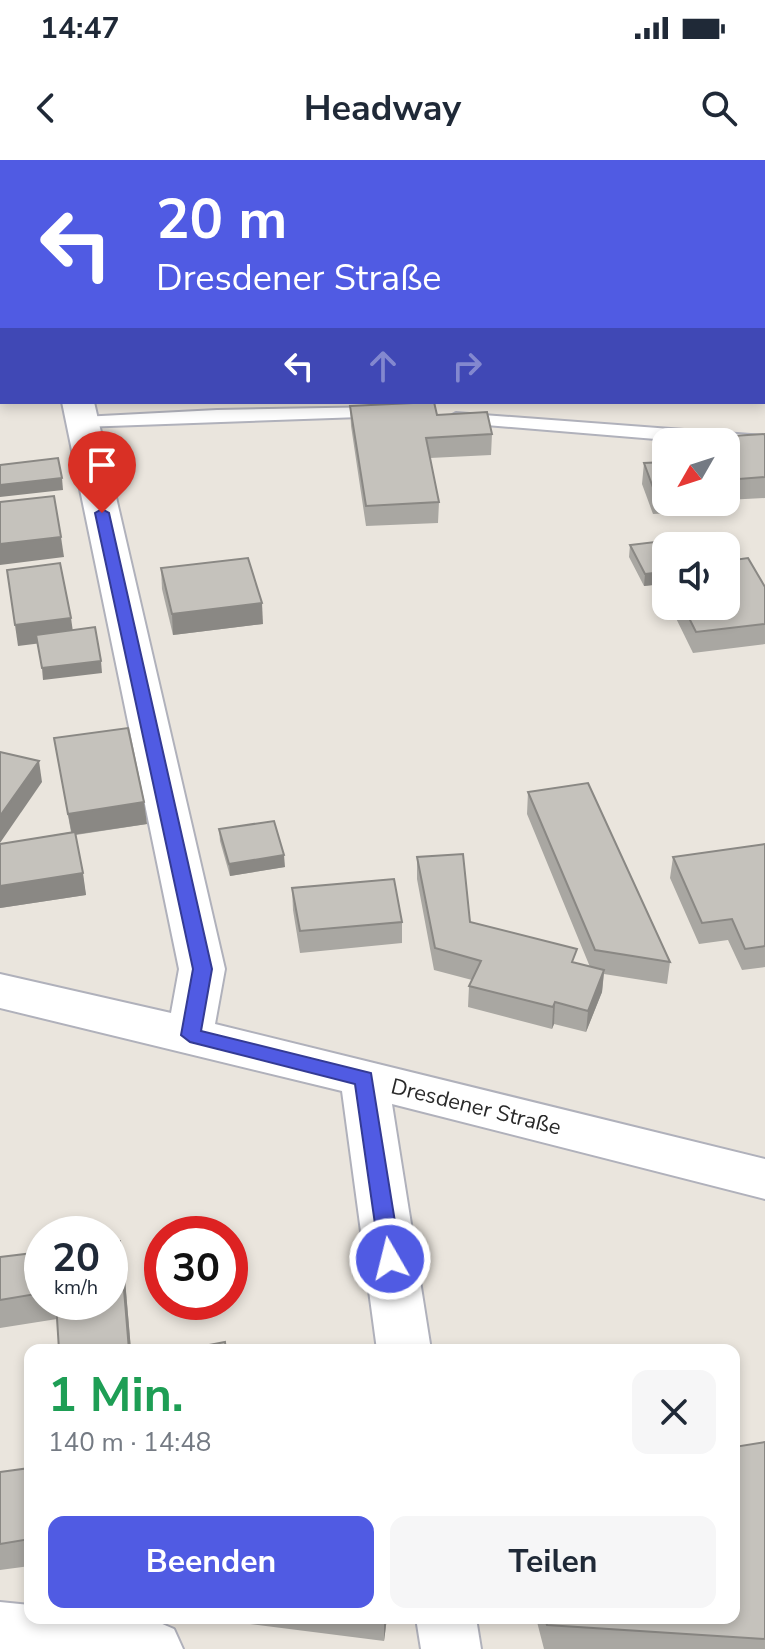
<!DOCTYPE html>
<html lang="de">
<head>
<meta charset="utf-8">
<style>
  :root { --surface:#fff; --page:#f6f6f7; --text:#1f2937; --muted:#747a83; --accent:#505be3 }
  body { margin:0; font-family:"Nunito Sans",sans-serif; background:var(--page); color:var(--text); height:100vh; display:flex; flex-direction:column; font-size:30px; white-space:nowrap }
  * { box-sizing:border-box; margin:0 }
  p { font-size:26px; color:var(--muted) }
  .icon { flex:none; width:44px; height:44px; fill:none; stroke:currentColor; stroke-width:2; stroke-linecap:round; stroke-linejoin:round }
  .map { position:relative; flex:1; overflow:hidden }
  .sheet { position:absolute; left:24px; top:1184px; width:716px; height:280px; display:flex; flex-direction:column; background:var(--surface); border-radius:16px; box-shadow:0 4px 12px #0003 }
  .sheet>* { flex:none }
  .top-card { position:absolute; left:0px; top:0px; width:766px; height:244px; box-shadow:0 4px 12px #0003; background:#505be3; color:#fff; overflow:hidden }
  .needle { width:52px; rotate:231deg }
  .fabs { position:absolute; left:652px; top:268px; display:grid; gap:16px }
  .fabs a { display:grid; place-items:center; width:88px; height:88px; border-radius:16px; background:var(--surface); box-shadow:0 4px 12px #0003; font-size:40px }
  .speed { position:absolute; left:24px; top:1056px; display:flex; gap:16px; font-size:40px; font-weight:700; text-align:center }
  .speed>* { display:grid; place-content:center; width:104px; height:104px; border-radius:50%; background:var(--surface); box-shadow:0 4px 12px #0003; line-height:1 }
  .speed small { font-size:20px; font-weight:400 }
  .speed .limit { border:12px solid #d22; background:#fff; color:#111 }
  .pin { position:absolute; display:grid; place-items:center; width:68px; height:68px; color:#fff; margin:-82px -34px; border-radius:50% 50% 50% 0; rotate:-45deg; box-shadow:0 0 8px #0007 }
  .pin .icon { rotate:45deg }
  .me { position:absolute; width:88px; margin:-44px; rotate:352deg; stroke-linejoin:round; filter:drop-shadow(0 0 6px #0008) }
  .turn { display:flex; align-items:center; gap:28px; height:168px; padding:0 24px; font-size:36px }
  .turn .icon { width:104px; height:104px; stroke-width:2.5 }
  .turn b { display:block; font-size:56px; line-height:68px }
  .lanes { display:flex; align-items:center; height:76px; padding:0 24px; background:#0003; justify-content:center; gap:40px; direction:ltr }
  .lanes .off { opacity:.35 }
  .round { display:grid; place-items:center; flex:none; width:84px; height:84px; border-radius:16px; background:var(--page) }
  .summary { display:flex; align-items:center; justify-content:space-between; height:136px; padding:0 24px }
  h1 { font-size:48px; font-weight:700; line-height:60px; color:#1e9e55 }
  .primary-button { display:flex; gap:16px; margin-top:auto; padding:16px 24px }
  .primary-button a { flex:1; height:92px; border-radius:16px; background:var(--accent); color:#fff; font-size:32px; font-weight:700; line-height:92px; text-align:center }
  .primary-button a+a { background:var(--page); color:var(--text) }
  .status { display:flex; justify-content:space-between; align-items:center; height:56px; padding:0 40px; background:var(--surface); direction:ltr }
  .status svg { height:22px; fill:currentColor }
  header { display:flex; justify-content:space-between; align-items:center; height:104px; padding:0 24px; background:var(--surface); font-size:36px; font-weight:700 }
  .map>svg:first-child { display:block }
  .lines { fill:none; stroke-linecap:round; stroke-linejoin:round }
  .service-casing { stroke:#b0b1bb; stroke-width:4 }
  .minor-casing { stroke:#b0b1bb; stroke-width:4 }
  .service { fill:#fff; fill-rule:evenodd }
  .minor { fill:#fff; fill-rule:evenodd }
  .wall { fill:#a9a7a2 }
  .shaded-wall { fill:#8a8884 }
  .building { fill:#c5c2bc; stroke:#8a8884; stroke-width:2 }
  .route { fill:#505be3; stroke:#343b94; stroke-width:2 }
  .labels { text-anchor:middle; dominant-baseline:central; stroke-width:7; stroke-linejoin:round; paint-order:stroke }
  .street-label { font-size:22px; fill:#292929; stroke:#fff }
</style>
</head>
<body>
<div class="status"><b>14:47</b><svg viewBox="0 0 49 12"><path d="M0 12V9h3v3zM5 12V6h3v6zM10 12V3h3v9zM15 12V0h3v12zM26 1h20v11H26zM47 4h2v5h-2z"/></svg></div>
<header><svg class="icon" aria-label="back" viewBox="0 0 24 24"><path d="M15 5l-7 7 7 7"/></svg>Headway<svg class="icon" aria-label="search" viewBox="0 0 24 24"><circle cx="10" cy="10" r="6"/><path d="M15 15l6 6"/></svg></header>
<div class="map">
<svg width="765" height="1489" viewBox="0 0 765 1489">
  <rect width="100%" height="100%" fill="#eae5dd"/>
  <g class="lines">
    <!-- service casing -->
    <g class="service-casing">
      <g id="service">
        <polygon points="383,247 389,248 392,252 389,256 82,267 73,262 82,257 217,250"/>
        <polygon points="456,253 765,276 765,288 450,262 447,258"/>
      </g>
    </g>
    <!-- minor casing -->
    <g class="minor-casing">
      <g id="minor">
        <polygon points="8,0 36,0 37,2 9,2"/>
        <rect x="764" y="40" width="1" height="18"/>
        <rect x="0" y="118" width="2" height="18"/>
        <polygon points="62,242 94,242 225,809 215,864 765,999 765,1039 392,944 431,1190 377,1190 342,931 0,848 0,814 171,853 179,809"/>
        <polygon points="0,1442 30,1445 30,1458 135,1458 153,1460 174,1469 183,1489 0,1489"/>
        <polygon points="416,1458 476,1458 481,1489 421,1489"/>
      </g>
    </g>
    <!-- service -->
    <use href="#service" class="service"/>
    <!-- minor -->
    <use href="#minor" class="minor"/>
  </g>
  <!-- wall -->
  <g class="wall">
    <polygon points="373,0 466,0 466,2 374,2"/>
    <polygon points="529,0 699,0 700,2 530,2"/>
    <polygon points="712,0 765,0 765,25 764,25 764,2 712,2"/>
    <polygon points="764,55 765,55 764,123"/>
    <polygon points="350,246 437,255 492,274 491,295 430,298 439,342 438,363 366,366 351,266"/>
    <polygon points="765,274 765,338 726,340 726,282 667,282 668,280"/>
    <polygon points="666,302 666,342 695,342 693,352 653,354 642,324 644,303"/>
    <polygon points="630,385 666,386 666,439 661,429 662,424 644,426 629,397"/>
    <polygon points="161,408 263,464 173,475 162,429"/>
    <polygon points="765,427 765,484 693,493 670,446 726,446"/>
    <polygon points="54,578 147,664 76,675 86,735 0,748 0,684 71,672"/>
    <polygon points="528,632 670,802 667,824 604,814 602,832 586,872 554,864 552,869 468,847 469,826 472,820 434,810 417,719 417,697 470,762 575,803 590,807 527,654"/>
    <polygon points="219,669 285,707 230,716 220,681"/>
    <polygon points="765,684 765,807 742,810 728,780 699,784 670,718 673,697"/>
    <polygon points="292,728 402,762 402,783 300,793 293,750"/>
    <polygon points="120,1081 124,1108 131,1190 59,1190 57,1159 0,1168 0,1097 42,1092 42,1142 110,1142 110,1082"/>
    <polygon points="765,1282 765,1489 544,1489 536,1458 734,1458"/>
    <polygon points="30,1308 30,1406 0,1410 0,1312"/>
    <polygon points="203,1458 387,1458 384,1481"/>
  </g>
  <!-- shaded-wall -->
  <g class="shaded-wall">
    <rect x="377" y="0" width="35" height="2"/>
    <rect x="420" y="0" width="46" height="2"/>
    <rect x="0" y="49" width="2" height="19"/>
    <rect x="0" y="94" width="2" height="20"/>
    <rect x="0" y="177" width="2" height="11"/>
    <polygon points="62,318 63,330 0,337 0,325"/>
    <polygon points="61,377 64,397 0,405 0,384"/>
    <polygon points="663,412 662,424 644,426 645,414"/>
    <polygon points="262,443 263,464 173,475 172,454"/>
    <polygon points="71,458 74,479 18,486 15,465"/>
    <polygon points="101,501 102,513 43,520 42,508"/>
    <polygon points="39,601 42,622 0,683 0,656"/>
    <polygon points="144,642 147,664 72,675 68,654"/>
    <polygon points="284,695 285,707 230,716 229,704"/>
    <polygon points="83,713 86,735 0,748 0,726"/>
    <polygon points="604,810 602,832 586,872 588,851"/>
    <polygon points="555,842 554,864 552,869 553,847"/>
    <polygon points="120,1081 124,1108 131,1190 129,1190"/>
    <polygon points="384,1458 387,1458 384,1481"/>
  </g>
  <!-- building -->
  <g class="building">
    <polygon points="119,0 149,0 150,2 120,2"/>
    <polygon points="467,0 526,0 527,2 468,2"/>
    <polygon points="543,0 699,0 700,2 544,2"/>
    <polygon points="721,0 765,0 765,7 764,2 723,2"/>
    <polygon points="2,21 2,49 0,49 0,22"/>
    <rect x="0" y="64" width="2" height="30"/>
    <polygon points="2,144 2,177 0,177 0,145"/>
    <polygon points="434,242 437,255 487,252 492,274 426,278 439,342 366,346 350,246"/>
    <polygon points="765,274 765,317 726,320 726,282 669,282 668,280"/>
    <polygon points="58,298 62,318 0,325 0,305"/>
    <polygon points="666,302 666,333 655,333 644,303"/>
    <polygon points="54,336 61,377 0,384 0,342"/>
    <polygon points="680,379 684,386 666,386 666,407 663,408 663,412 645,414 630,385"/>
    <polygon points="248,398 262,443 172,454 161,408"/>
    <polygon points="748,398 765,427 765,464 696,472 683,446 726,446 726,401"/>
    <polygon points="60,403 71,458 15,465 7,410"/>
    <polygon points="95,467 101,501 42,508 36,475"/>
    <polygon points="128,568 144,642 68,654 54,578"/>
    <polygon points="0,592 39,601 0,656"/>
    <polygon points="588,623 670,802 595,790 528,632"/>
    <polygon points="274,661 284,695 229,704 219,669"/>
    <polygon points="75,672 83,713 0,726 0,684"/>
    <polygon points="765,684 765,786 745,789 732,759 702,763 673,697"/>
    <polygon points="463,694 470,762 577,789 572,802 604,810 588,851 555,842 553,847 469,826 481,801 435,788 417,697"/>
    <polygon points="394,719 402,762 300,771 292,728"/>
    <polygon points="120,1081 129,1190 59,1190 56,1142 110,1142 110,1082"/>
    <polygon points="42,1092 42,1133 0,1140 0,1097"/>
    <polygon points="225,1182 226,1190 183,1190"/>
    <polygon points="765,1282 765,1479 547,1465 545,1458 734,1458 734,1287"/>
    <polygon points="30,1308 30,1379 0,1384 0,1312"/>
  </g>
  <!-- route -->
  <polygon class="route" points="102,349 109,353 212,809 201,871 371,913 401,1099 398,1106 390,1108 383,1106 380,1099 355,924 190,882 181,875 193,809 95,353"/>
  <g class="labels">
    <!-- street labels -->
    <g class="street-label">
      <text transform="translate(476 947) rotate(14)">Dresdener Straße</text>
    </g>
  </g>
</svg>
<div class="fabs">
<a><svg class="needle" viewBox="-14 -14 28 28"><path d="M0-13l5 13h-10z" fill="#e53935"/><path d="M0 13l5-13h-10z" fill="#747a83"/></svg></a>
<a><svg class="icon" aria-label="sound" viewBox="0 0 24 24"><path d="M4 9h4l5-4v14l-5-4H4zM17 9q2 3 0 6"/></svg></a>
</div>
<div class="speed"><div>20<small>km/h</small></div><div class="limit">30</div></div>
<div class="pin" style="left:102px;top:353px;background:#d93025"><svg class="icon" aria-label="arrive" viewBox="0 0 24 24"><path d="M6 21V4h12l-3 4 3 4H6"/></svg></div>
<svg class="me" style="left:390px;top:1099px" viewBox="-20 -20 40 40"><circle r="17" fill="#505be3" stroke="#fff" stroke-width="3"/><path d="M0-11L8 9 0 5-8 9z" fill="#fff"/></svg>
<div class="top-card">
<div class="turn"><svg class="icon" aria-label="left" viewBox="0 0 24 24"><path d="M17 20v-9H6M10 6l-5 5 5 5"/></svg><div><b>20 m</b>Dresdener Straße</div></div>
<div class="lanes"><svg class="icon" aria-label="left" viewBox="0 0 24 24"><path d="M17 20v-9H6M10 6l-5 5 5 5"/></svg><svg class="icon off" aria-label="ahead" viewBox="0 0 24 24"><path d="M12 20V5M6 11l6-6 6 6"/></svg><svg class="icon off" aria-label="right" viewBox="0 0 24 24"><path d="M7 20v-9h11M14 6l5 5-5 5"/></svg></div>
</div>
<section class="sheet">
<div class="summary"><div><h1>1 Min.</h1><p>140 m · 14:48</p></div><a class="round"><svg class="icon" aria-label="close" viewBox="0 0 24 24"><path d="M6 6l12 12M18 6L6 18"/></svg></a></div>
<div class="primary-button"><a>Beenden</a><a>Teilen</a></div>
</section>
</div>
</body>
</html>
